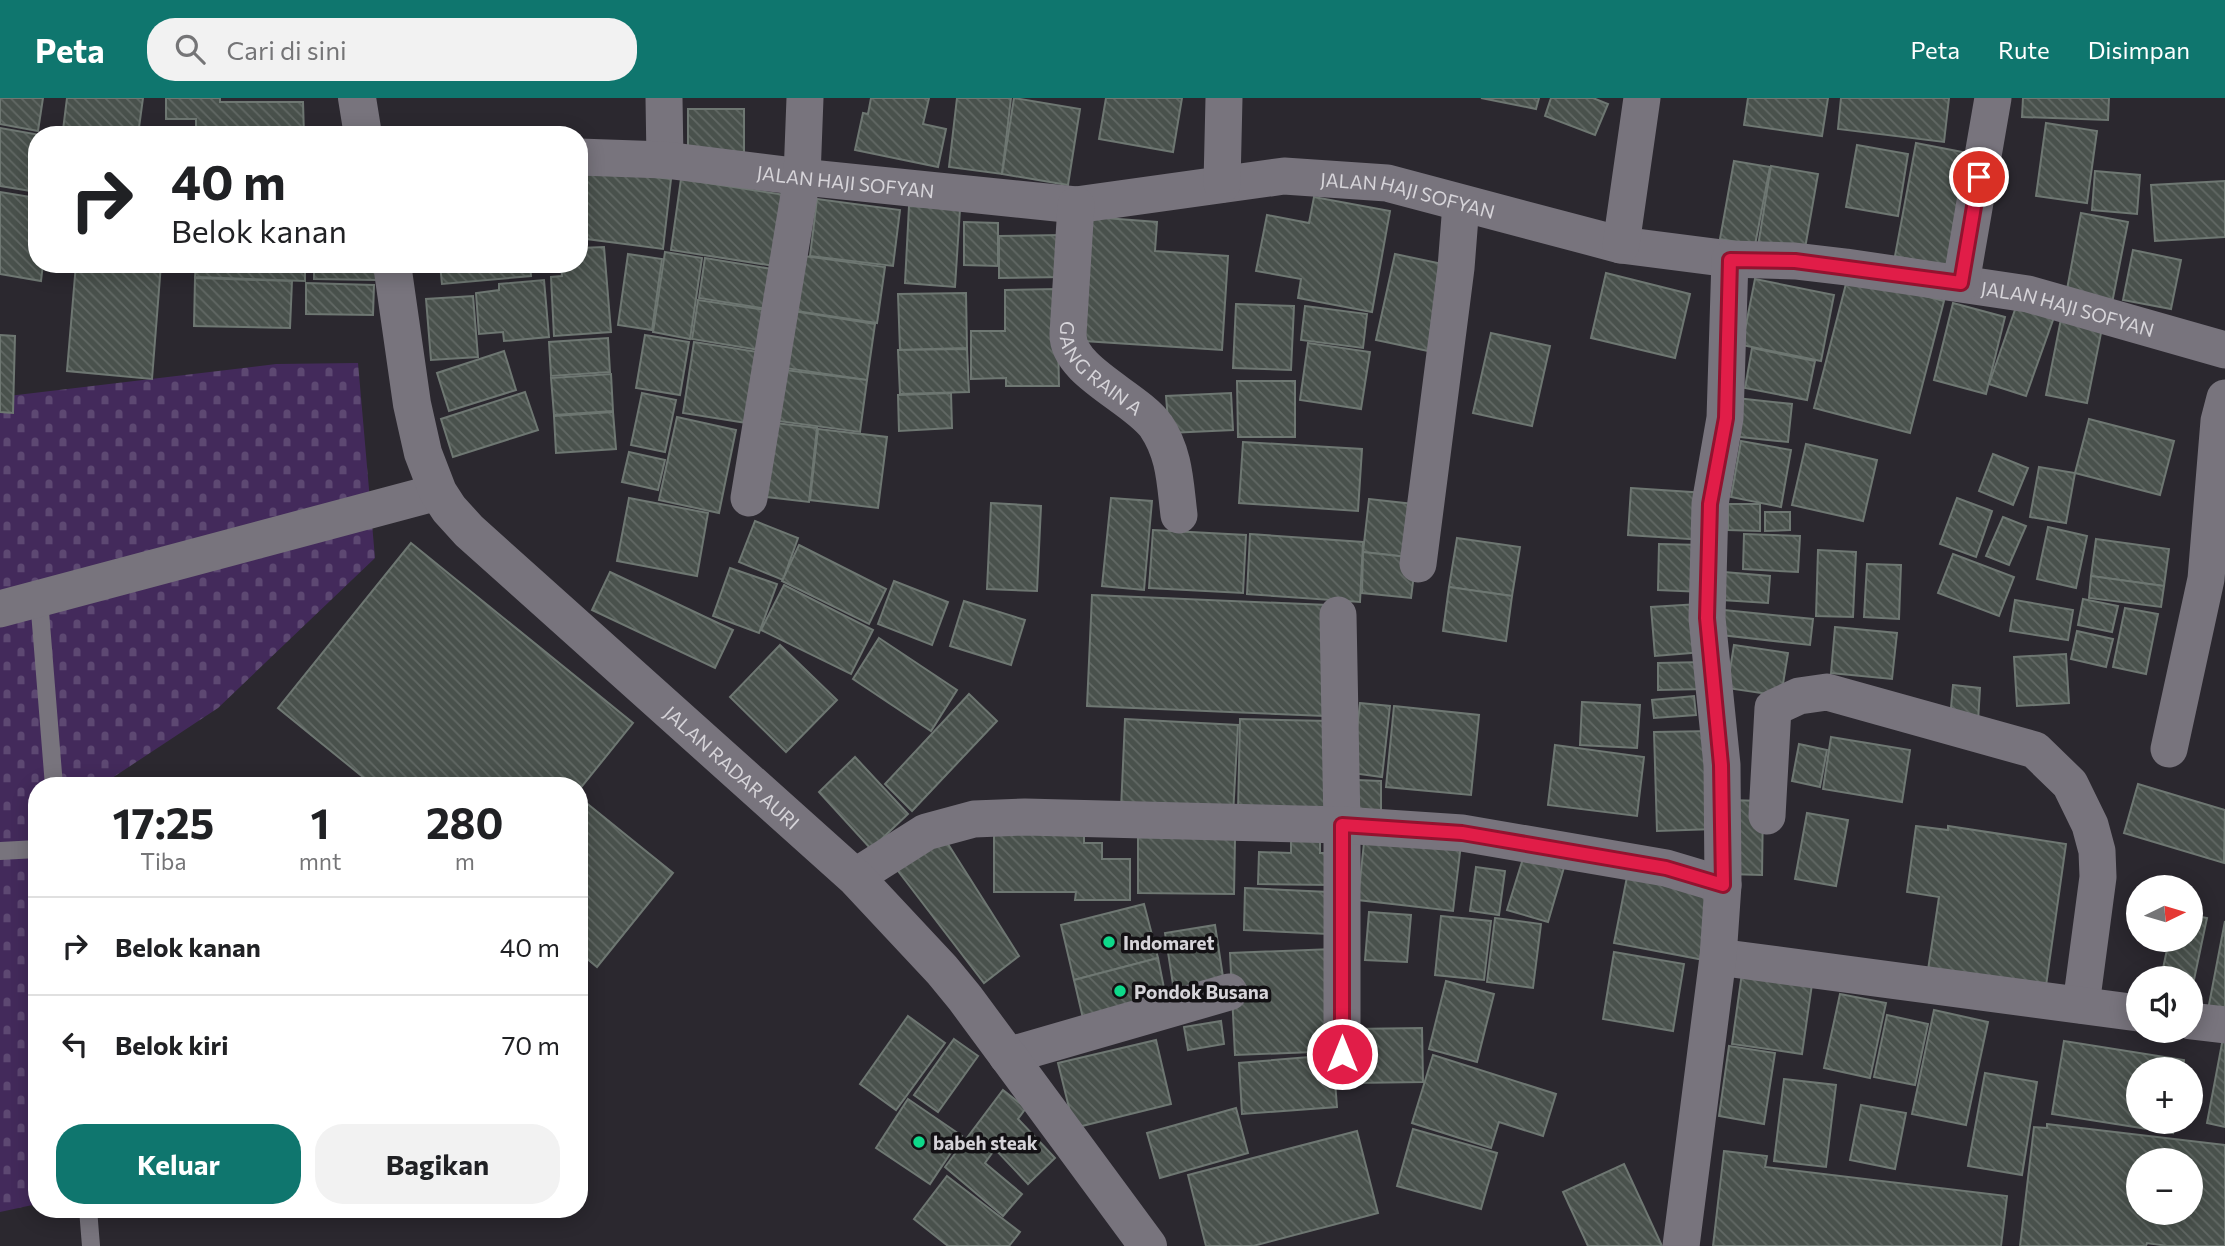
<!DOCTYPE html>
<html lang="id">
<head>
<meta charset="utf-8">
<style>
  :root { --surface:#fff; --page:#f2f2f2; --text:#202124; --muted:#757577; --line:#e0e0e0; --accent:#0f766e }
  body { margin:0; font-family:Commissioner,sans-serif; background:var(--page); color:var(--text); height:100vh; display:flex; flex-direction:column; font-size:26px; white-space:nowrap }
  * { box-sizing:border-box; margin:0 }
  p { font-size:23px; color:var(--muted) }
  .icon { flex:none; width:38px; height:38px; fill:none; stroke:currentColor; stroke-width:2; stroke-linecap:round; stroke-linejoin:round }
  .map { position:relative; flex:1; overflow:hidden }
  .drawer { position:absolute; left:28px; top:679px; width:560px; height:441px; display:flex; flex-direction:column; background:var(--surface); border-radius:28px; box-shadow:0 4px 18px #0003 }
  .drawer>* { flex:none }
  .top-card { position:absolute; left:28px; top:28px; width:560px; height:147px; border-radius:28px; box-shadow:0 4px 18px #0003; background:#fff; color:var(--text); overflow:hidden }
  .needle { width:46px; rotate:85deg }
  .controls { position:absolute; left:2126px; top:777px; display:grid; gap:14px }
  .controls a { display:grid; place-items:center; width:77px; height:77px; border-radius:50%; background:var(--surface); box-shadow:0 4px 18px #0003; font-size:35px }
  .pin { position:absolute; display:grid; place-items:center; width:60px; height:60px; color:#fff; margin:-30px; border:4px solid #fff; border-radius:50%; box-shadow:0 2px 7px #0007 }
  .me { position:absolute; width:77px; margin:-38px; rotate:0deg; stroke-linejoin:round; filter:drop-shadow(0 0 5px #0008) }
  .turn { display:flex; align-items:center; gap:24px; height:147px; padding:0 28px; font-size:32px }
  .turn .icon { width:91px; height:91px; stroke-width:2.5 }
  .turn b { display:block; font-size:49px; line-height:60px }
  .eta { display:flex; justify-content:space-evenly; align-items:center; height:119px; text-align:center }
  .eta b { font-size:42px; font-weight:700; line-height:49px }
  .action { display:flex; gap:14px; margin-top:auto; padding:14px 28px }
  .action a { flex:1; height:80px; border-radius:28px; background:var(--accent); color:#fff; font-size:28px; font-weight:700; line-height:80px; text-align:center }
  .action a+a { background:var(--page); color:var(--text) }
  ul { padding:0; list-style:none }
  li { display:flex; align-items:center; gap:21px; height:98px; padding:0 28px; border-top:2px solid var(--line) }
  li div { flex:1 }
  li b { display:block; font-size:26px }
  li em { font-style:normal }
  header { display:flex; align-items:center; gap:42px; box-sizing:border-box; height:98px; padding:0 35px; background:var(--accent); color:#fff }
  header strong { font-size:33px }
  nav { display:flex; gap:38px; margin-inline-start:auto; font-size:24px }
  .search { width:490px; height:63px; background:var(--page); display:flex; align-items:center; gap:18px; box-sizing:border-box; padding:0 24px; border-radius:28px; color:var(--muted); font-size:26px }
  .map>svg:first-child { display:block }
  .cemetery { fill:url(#cemetery-stones) }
  .building { fill:url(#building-back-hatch); stroke:#6e7772; stroke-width:2; fill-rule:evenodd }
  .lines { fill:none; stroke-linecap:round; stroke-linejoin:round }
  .lane { stroke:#78747d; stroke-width:18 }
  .street { stroke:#78747d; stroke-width:37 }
  .secondary { stroke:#78747d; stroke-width:38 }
  .route-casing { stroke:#92132f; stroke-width:18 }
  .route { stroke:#e11d48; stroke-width:12 }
  .poi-dot { fill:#0ed98a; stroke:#131114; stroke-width:2.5 }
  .labels { text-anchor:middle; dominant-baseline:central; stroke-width:7; stroke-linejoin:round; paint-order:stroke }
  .street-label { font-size:19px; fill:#d6d4d9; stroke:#131114 }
  .poi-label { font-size:19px; font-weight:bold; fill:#d6d4d9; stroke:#131114; text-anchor:start }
</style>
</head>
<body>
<header>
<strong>Peta</strong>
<div class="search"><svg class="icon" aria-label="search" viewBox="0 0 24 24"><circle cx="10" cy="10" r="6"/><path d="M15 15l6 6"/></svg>Cari di sini</div>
<nav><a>Peta</a><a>Rute</a><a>Disimpan</a></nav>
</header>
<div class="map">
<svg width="2225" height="1148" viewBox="0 0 2225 1148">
  <defs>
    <pattern id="cemetery-stones" width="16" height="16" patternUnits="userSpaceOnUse" patternTransform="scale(1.75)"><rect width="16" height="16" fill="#432a5b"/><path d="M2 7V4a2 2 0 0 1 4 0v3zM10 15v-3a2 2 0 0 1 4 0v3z" fill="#5d4872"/></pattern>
    <pattern id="building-back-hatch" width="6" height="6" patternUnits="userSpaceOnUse" patternTransform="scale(1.75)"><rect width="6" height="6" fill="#49514c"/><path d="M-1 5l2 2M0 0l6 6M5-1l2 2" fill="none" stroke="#626965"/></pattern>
  </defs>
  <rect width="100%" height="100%" fill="#2b282f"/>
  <!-- cemetery -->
  <polygon class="cemetery" points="358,265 375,460 218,610 100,688 37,688 37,1106 0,1114 0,299 276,266"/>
  <!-- building -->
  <g class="building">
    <polygon points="0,0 43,0 38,33 0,26"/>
    <polygon points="67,0 143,0 138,37 97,37 63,32"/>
    <polygon points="166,0 220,0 220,4 303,4 304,37 196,37 196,21 166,21"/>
    <polygon points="871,0 929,0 923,26 946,31 938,69 855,52 863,15 868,16"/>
    <polygon points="957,0 1011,0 1002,76 949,69"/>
    <polygon points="1014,0 1080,11 1068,87 1002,76"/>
    <polygon points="1106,0 1182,0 1173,54 1099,41"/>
    <polygon points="1481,0 1539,0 1536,11"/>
    <polygon points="1551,0 1593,0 1608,6 1595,37 1545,18"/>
    <polygon points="1748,0 1828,0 1822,38 1744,27"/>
    <polygon points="1841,0 1949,0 1944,44 1838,31"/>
    <polygon points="2023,0 2109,0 2108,22 2022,19"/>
    <rect x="688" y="11" width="56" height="43"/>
    <polygon points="2046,25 2097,33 2087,105 2036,98"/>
    <polygon points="0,30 40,37 37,37 37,94 0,88"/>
    <polygon points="1916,45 1978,57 1956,171 1895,158"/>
    <polygon points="1857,47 1908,56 1898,118 1846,109"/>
    <polygon points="1734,63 1770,69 1755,147 1720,141"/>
    <polygon points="1771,68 1818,76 1804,156 1758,148"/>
    <polygon points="579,70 671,81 663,151 579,140"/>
    <polygon points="2095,73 2140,77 2137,116 2092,112"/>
    <polygon points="681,81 792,98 781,169 671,152"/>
    <polygon points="2225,83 2225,139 2155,143 2151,87"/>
    <polygon points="0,94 37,100 37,166 43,166 41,183 0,176"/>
    <polygon points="1314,99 1390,113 1372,214 1298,200 1301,181 1256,173 1267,117 1309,125"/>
    <polygon points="817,101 900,112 893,168 810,158"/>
    <polygon points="909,108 960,111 955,189 905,185"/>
    <polygon points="2081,115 2128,124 2112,205 2066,197"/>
    <polygon points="1092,119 1157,124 1155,153 1228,158 1222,252 1084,243"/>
    <polygon points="964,124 998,125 998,168 964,167"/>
    <polygon points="1063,137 1064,179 999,180 999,138"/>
    <polygon points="604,149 611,234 554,238 551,179 562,178 561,166 579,166 579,150"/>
    <polygon points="2133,152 2181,162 2171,211 2123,202"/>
    <polygon points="665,154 702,160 690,241 653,234"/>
    <polygon points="628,156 662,161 652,232 618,227"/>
    <polygon points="1395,156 1452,168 1433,254 1376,242"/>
    <polygon points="804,158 885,169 877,225 796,213"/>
    <polygon points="705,160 778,172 773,212 699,200"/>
    <polygon points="76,166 161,166 152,281 67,273"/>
    <polygon points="196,166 305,166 305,183 195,179"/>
    <polygon points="314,166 376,166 376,182 314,181"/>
    <polygon points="440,166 530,166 531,178 442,186"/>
    <polygon points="1606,175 1690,196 1675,260 1591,240"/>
    <polygon points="1848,178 1944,203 1910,335 1814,310"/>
    <polygon points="195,180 292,183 290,230 194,228"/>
    <polygon points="1755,181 1834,197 1821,263 1742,247"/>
    <polygon points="544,182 549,239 504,243 503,234 479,236 476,195 499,192 499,186"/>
    <polygon points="306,185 374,187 373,217 306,216"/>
    <polygon points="1057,191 1059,288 1006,288 1006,280 971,281 971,233 1005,233 1005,192"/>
    <polygon points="966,195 967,250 900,252 898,196"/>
    <polygon points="473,198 478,259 431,262 426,201"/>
    <polygon points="698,202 772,213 766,253 692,241"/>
    <polygon points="1953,205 2005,219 1986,296 1934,282"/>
    <polygon points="1236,206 1294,208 1291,272 1233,270"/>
    <polygon points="2017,206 2054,219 2026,298 1989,286"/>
    <polygon points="1305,208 1367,216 1363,250 1301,242"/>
    <polygon points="793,213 875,226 867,282 785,270"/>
    <polygon points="2061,221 2102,230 2087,305 2046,297"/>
    <polygon points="1491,235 1550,248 1532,328 1473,315"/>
    <polygon points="0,237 15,238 13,315 0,314"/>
    <polygon points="645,237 689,244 680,297 636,290"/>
    <polygon points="608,240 610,274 551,278 549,244"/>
    <polygon points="694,244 764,255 753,326 683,315"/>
    <polygon points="1308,245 1370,254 1361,311 1300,302"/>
    <polygon points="1752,250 1815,263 1807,302 1745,290"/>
    <polygon points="967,251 969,294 900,296 898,252"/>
    <polygon points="504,253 516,292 449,313 437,275"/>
    <polygon points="785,272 867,282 860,334 778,323"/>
    <polygon points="611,276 613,313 554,317 551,280"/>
    <polygon points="1237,283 1295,283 1295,339 1238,339"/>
    <polygon points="525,294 538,332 453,359 441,321"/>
    <polygon points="642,295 676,302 665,354 631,347"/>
    <polygon points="951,295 952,330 899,333 898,297"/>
    <polygon points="1231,295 1233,332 1169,335 1166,298"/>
    <polygon points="1736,300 1792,306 1788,344 1731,338"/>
    <polygon points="613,314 616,351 556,355 554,318"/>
    <polygon points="677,319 736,332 719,415 659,402"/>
    <polygon points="2089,321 2174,343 2160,397 2075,375"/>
    <polygon points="775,325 817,330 809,404 767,399"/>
    <polygon points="818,331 887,339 878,410 810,402"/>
    <polygon points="1741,343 1791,352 1781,409 1731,399"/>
    <polygon points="1243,344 1362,351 1358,413 1239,405"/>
    <polygon points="1806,346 1877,362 1863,423 1792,407"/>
    <polygon points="629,354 665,362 658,392 622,384"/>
    <polygon points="1993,356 2028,370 2013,407 1979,393"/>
    <polygon points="2039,369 2075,375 2066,425 2030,419"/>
    <polygon points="1631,390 1706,395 1704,442 1628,437"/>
    <polygon points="629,400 708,415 697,478 617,463"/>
    <polygon points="1111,400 1152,403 1144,492 1102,488"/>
    <polygon points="1957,400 1992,413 1976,459 1940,446"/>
    <polygon points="1369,401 1422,407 1416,460 1363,454"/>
    <polygon points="991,405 1041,408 1037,493 987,491"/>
    <polygon points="1728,406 1760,406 1760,433 1728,432"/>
    <polygon points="1765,414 1790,414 1790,432 1765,433"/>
    <polygon points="2003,419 2026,428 2009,467 1986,458"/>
    <polygon points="755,423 798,440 783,482 739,464"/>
    <polygon points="2048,429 2087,438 2076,490 2037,481"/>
    <polygon points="1153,432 1246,437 1243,495 1149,490"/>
    <polygon points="1250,436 1363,444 1360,504 1247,496"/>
    <polygon points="1744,436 1800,438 1798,474 1743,471"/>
    <polygon points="1457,440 1520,449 1512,498 1449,489"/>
    <polygon points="2096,441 2169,451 2164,488 2091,478"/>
    <polygon points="411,445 633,625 579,692 579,688 374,688 278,610"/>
    <polygon points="1659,446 1704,447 1703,494 1658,492"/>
    <polygon points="799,447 886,491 869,526 782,483"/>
    <polygon points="1818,452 1856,454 1853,519 1816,518"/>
    <polygon points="1363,454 1416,460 1411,500 1362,495"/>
    <polygon points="1953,456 2014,479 1999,518 1938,495"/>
    <polygon points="1867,466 1901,467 1899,521 1864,519"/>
    <polygon points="730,470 777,486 759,535 713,518"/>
    <polygon points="610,474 733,532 715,570 592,512"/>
    <polygon points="1724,474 1770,478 1768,505 1722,502"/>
    <polygon points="2091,478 2164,488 2161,509 2089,500"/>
    <polygon points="894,483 948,504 932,547 878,526"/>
    <polygon points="784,487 873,532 851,576 761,532"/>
    <polygon points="1449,489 1512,498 1506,543 1443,533"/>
    <polygon points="1092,497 1328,507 1324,618 1087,608"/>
    <polygon points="2083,501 2118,508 2112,534 2078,527"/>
    <polygon points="2015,502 2073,512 2068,542 2010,533"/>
    <polygon points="964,503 1025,522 1011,567 950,548"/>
    <polygon points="1699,506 1703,554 1655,558 1651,509"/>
    <polygon points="2125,510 2158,516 2146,576 2113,569"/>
    <polygon points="1724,512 1813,521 1810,547 1721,537"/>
    <polygon points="1835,529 1897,535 1892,581 1831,575"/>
    <polygon points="2077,533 2113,541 2106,569 2071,561"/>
    <polygon points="879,540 957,592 931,633 853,581"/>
    <polygon points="780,547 837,602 786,654 730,599"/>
    <polygon points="1734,547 1788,555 1781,598 1727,590"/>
    <polygon points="2066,556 2069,605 2017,608 2014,559"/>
    <polygon points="1705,564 1706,591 1658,592 1658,565"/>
    <polygon points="1953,587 1980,590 1978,624 1950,621"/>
    <polygon points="969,596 997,623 912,713 885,686"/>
    <polygon points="1694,598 1696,617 1654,620 1652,602"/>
    <polygon points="1582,604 1640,607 1637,650 1580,647"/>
    <polygon points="1360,605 1390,608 1382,679 1352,675"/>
    <polygon points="1394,608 1479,617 1471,697 1386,689"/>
    <polygon points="1125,621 1238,627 1233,717 1121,712"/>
    <polygon points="1240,621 1331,623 1328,717 1238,714"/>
    <polygon points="1712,633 1715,731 1657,733 1654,634"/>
    <polygon points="1831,639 1910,652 1902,704 1823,691"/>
    <polygon points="1799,646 1827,652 1820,689 1792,683"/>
    <polygon points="1555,647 1644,659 1637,718 1548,707"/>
    <polygon points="855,659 908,716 871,751 819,694"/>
    <polygon points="1357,682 1381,683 1381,718 1356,718"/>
    <polygon points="2138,686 2225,712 2224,765 2124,735"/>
    <polygon points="579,699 673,775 597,869 579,854"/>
    <polygon points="1728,702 1763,703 1762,777 1727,776"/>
    <polygon points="1807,715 1848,722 1836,788 1795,781"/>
    <polygon points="994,726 1084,726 1084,745 1102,745 1102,761 1130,761 1130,802 1075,802 1076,794 994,794"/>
    <polygon points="1916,728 1948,732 1948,728 2066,746 2046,888 1928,872 1939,799 1907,794"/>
    <polygon points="941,735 1019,858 984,885 895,769"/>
    <polygon points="1365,735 1461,746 1453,813 1358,802"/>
    <polygon points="1291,736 1320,737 1320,755 1330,755 1330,787 1258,786 1259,754 1291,755"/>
    <polygon points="1138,739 1235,740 1234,796 1138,795"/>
    <polygon points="1525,754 1565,766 1548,824 1507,812"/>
    <polygon points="1476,769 1505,773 1499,817 1470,813"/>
    <polygon points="1627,779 1717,796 1704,862 1614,845"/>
    <polygon points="1245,790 1329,794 1328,836 1244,832"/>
    <polygon points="1144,806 1158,860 1074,882 1061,827"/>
    <polygon points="1369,814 1411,817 1407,864 1365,862"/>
    <polygon points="2191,817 2207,820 2191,896 2191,880 2161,880 2169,842 2191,842"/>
    <polygon points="1441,818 1491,823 1484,882 1435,877"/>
    <polygon points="1495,820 1541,826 1533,890 1487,884"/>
    <polygon points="2225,823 2225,915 2208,912"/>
    <polygon points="1215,827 1225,892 1175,899 1165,835"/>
    <polygon points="1333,851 1338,953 1235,957 1230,855"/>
    <polygon points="1614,854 1684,866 1673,933 1603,921"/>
    <polygon points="1158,860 1167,905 1085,929 1074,882"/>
    <polygon points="1742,875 1812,886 1802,956 1732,946"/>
    <polygon points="1446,883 1494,896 1477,964 1429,951"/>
    <polygon points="1840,896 1886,905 1870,980 1824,970"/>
    <polygon points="1934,912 1988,924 1966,1027 1912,1016"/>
    <polygon points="1887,917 1928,926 1915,987 1874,979"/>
    <polygon points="908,918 945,945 896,1012 860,986"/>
    <polygon points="1221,923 1224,946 1188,952 1184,929"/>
    <polygon points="1422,930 1423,984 1352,985 1351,931"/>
    <polygon points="2223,940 2225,940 2225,1029 2207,1025"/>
    <polygon points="954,941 978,958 938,1014 914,997"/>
    <polygon points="1156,942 1171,1006 1074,1030 1058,965"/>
    <polygon points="2064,943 2184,962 2183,971 2138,971 2138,1024 2174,1024 2173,1035 2052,1016"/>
    <polygon points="1729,948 1775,955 1764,1026 1719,1018"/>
    <polygon points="1333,957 1337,1009 1242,1016 1239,965"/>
    <polygon points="1433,957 1556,996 1543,1038 1499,1024 1491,1050 1412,1025"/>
    <polygon points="1985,975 2037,984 2022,1077 1968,1068"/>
    <polygon points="1784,981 1836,987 1826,1069 1774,1063"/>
    <polygon points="1003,992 1026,1010 1018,1021 1055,1060 1028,1086 995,1051 985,1065 1022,1096 1003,1118 945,1069"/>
    <polygon points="908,1001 962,1038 930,1086 876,1050"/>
    <polygon points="1861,1007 1906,1015 1895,1071 1850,1062"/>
    <polygon points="1236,1010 1248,1055 1160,1080 1147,1035"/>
    <path d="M2047,1026l178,21v101h-58l-20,-3 -1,3h-126l14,-119 13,1zM2138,1062h53v53h-53z"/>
    <polygon points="1413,1031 1497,1055 1481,1111 1397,1088"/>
    <polygon points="1357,1033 1378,1115 1253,1148 1206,1148 1188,1077"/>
    <polygon points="1724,1053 1767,1058 1765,1069 2007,1098 2001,1148 1713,1148"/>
    <polygon points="1624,1066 1662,1148 1588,1148 1563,1094"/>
    <polygon points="947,1078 1020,1134 1009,1148 948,1148 914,1121"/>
  </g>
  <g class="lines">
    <!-- lane -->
    <g class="lane">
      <polyline points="39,501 54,688"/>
      <polyline points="0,753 37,751"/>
      <polyline points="88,1111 91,1148"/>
    </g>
    <!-- street -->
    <g class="street">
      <polyline points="664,0 665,62"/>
      <path id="s1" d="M579,59l86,3 137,17 274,28 208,-29 103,7 234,62 109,14 65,2 51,6 182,27 197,56"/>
      <polyline points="1222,86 1224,0"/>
      <path id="s2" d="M1076,107l-8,129c-1,37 67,63 88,92 19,28 19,57 23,89"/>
      <polyline points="1621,147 1642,0"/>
      <polyline points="1961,185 1993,0"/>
      <polyline points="749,400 802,79 805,0"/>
      <polyline points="1418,466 1456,170 1461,106"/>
      <polyline points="0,511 438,394"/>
      <polyline points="1338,517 1342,727 1342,956"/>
      <polyline points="2169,651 2206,481 2219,323 2225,300"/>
      <polyline points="1767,718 1773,610 1799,598 1827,594 2035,652 2070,686 2090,727 2097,753 2098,779 2081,907"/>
      <polyline points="855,779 926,734 974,721 1025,719 1342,727 1462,735 1666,770 1723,787"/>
      <polyline points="1718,859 2138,915"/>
      <polyline points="2191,923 2225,927"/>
      <polyline points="1007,958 1229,894"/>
      <polyline points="1681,1148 1718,859 1723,787 1722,667 1707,520 1710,406 1725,320 1730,161"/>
    </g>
    <!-- secondary -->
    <g class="secondary">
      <polyline points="357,0 363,37"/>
      <path id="s3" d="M392,166l20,140 11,49 15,39 11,17 20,22 386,346 87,93 23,28 183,248"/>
    </g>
  </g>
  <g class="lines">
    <!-- route casing -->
    <g class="route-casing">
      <polyline id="route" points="1342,956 1342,727 1462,735 1666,770 1723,787 1721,667 1707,520 1710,406 1726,320 1730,162 1795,163 1961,185 1979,79"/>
    </g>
    <!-- route -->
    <use href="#route" class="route"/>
  </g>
  <!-- markers -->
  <g class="poi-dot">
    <circle cx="1109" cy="844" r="7"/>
    <circle cx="1120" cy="893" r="7"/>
    <circle cx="919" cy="1044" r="7"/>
  </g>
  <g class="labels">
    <!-- street labels -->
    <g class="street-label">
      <text stroke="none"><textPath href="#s1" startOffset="268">JALAN HAJI SOFYAN</textPath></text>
      <text stroke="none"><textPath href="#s1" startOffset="835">JALAN HAJI SOFYAN</textPath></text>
      <text stroke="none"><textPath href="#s1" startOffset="1507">JALAN HAJI SOFYAN</textPath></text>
      <text stroke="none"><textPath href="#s2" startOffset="177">GANG RAIN A</textPath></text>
      <text stroke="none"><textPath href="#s3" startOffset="637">JALAN RADAR AURI</textPath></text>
    </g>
    <!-- poi labels -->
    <g class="poi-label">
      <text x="1123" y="844">Indomaret</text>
      <text x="1134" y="893">Pondok Busana</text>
      <text x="933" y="1044">babeh steak</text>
    </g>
  </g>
</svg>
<div class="controls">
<a><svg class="needle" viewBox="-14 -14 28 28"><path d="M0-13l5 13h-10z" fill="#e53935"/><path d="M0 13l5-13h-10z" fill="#757577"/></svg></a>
<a><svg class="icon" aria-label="sound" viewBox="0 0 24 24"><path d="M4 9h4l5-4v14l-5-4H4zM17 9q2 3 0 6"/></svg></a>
<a>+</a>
<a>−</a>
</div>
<div class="pin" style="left:1979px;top:79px;background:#d93025"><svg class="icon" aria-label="arrive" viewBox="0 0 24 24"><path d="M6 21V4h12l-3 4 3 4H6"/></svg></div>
<svg class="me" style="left:1342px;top:956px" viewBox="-20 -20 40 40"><circle r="17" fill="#e11d48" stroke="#fff" stroke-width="3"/><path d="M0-11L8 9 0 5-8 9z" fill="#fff"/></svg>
<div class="top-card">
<div class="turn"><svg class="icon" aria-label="right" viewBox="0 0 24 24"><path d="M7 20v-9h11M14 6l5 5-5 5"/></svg><div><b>40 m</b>Belok kanan</div></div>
</div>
<section class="drawer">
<div class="eta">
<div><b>17:25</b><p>Tiba</p></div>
<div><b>1</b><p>mnt</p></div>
<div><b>280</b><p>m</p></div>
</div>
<ul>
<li><svg class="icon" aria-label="right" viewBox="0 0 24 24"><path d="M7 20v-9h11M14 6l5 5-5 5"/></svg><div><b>Belok kanan</b></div><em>40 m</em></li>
<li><svg class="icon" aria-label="left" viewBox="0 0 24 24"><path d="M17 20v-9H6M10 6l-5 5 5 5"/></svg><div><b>Belok kiri</b></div><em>70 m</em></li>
</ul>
<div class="action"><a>Keluar</a><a>Bagikan</a></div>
</section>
</div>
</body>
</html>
